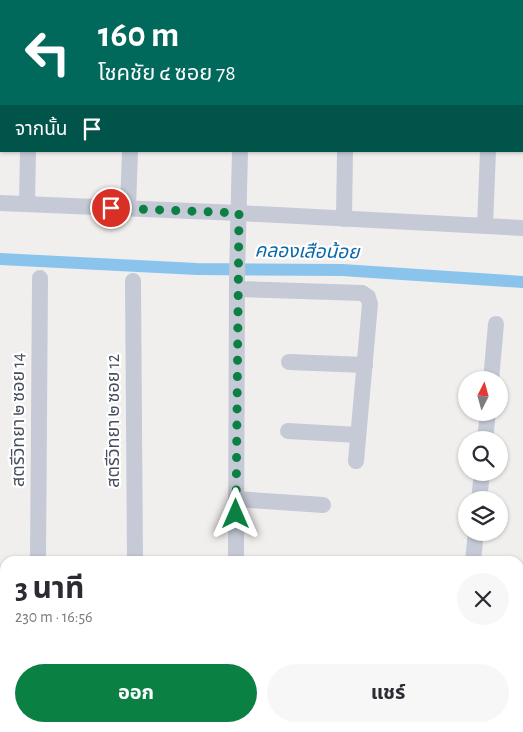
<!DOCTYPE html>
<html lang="th">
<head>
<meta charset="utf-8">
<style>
  :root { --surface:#fff; --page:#f7f7f7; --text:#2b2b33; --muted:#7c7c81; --accent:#0b8043 }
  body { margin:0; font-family:"Alegreya Sans","Noto Sans Thai",sans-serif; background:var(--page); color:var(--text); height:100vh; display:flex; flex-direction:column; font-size:19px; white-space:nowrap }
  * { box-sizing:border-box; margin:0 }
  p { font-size:16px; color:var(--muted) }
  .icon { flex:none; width:28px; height:28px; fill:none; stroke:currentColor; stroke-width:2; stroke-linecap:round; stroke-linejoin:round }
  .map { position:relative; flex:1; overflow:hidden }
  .sheet { position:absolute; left:0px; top:556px; width:524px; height:176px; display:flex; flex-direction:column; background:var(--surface); border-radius:15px 15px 0 0; box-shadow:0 1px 4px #0004 }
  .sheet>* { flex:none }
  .top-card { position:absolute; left:0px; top:0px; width:524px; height:152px; box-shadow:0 1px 4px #0004; background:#00695c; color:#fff; overflow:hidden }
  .needle { width:32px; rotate:6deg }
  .controls { position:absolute; left:458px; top:371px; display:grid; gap:10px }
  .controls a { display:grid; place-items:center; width:50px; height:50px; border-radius:50%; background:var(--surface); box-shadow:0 1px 4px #0004; font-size:25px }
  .pin { position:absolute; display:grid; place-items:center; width:42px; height:42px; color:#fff; margin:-21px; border:2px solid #fff; border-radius:50%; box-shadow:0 1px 5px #0007 }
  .me { position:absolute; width:55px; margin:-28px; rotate:0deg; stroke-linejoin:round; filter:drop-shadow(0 0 4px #0008) }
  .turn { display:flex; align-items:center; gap:18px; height:105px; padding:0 15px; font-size:22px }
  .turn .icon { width:65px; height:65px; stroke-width:2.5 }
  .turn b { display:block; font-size:35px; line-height:42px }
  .then { display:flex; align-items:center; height:48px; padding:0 15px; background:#0003; gap:10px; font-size:19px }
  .round { display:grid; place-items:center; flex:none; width:52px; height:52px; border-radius:26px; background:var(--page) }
  .head { display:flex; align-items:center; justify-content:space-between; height:85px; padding:0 15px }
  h1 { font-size:30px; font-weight:700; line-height:38px }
  .cta { display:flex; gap:10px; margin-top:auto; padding:10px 15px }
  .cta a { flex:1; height:58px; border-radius:30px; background:var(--accent); color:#fff; font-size:20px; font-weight:700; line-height:58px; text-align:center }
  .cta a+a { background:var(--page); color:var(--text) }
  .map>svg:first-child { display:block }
  .commercial { fill:#fcfae7 }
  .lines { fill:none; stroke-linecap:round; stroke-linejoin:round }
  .canal { stroke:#8ac4ec; stroke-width:12 }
  .minor { stroke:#c5cad6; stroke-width:16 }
  .route { stroke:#0b8043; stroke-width:9; stroke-dasharray:0 16.2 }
  .labels { text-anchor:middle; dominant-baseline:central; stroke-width:4.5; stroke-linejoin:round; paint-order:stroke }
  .street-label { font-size:18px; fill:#464d5c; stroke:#fff }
  .water-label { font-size:19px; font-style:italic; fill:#0c69a9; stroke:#fff }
</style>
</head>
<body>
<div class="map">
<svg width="523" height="732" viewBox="0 0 523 732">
  <rect width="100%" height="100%" fill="#f1efee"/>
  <!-- commercial -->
  <rect class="commercial" x="0" y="602" width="5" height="44"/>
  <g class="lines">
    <!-- canal -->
    <polyline class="canal" points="0,259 197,269 342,270 523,282"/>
    <!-- minor -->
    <g class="minor">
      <polyline points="322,0 322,1"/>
      <polyline points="241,1 241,0"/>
      <polyline points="495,1 495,0"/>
      <polyline points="522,31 523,31"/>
      <polyline points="0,203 239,213 523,228"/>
      <polyline points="27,204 28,151"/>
      <polyline points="128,208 130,151"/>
      <polyline points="344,219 345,151"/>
      <polyline points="485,226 488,151"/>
      <polyline points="133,281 135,561"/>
      <polyline points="237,289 362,293 368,297 370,304 356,461"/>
      <polyline points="289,362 365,365"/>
      <polyline points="491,380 496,324"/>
      <polyline points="288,431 358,435"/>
      <polyline points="485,440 488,412"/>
      <polyline points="236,499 323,505"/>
      <polyline points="479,500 482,472"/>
      <polyline points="38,561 40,278"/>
      <polyline points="236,561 237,277 240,151"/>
      <polyline points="473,561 476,532"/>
      <polyline points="0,594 5,594"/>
      <polyline points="519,653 519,628"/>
      <polyline points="0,698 5,697"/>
      <polyline points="225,732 225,728"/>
      <polyline points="319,732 319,728"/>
      <polyline points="418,732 418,728"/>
      <polyline points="517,732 517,728"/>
    </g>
  </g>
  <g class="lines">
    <!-- route -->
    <polyline class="route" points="111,208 239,213 236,514"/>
  </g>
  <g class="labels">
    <!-- street labels -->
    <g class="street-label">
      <text transform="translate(19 420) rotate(-90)">สตรีวิทยา ๒ ซอย 14</text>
      <text transform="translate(114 421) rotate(-90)">สตรีวิทยา ๒ ซอย 12</text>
    </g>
    <!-- water labels -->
    <g class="water-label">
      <text transform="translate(307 252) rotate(1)">คลองเสือน้อย</text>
    </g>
  </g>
</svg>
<div class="controls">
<a><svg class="needle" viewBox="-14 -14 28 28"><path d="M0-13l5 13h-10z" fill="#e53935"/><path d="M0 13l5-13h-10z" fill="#7c7c81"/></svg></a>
<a><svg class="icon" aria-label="search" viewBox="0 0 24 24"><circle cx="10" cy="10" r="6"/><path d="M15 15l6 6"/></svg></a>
<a><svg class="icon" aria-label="layers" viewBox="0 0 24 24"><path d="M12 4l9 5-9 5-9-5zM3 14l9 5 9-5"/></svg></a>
</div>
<div class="pin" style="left:111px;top:208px;background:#d93025"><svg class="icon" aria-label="arrive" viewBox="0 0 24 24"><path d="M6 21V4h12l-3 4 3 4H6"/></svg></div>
<svg class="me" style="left:236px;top:514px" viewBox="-20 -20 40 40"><path d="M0-17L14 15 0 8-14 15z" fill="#0b8043" stroke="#fff" stroke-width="4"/></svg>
<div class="top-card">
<div class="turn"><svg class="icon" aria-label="left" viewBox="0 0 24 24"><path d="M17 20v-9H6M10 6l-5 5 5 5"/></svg><div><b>160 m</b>โชคชัย ๔ ซอย 78</div></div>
<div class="then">จากนั้น<svg class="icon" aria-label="arrive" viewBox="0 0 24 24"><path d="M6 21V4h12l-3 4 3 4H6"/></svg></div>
</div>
<section class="sheet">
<div class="head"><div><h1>3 นาที</h1><p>230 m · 16:56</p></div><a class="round"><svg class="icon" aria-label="close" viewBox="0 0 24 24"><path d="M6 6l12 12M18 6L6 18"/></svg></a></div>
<div class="cta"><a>ออก</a><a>แชร์</a></div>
</section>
</div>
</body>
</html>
